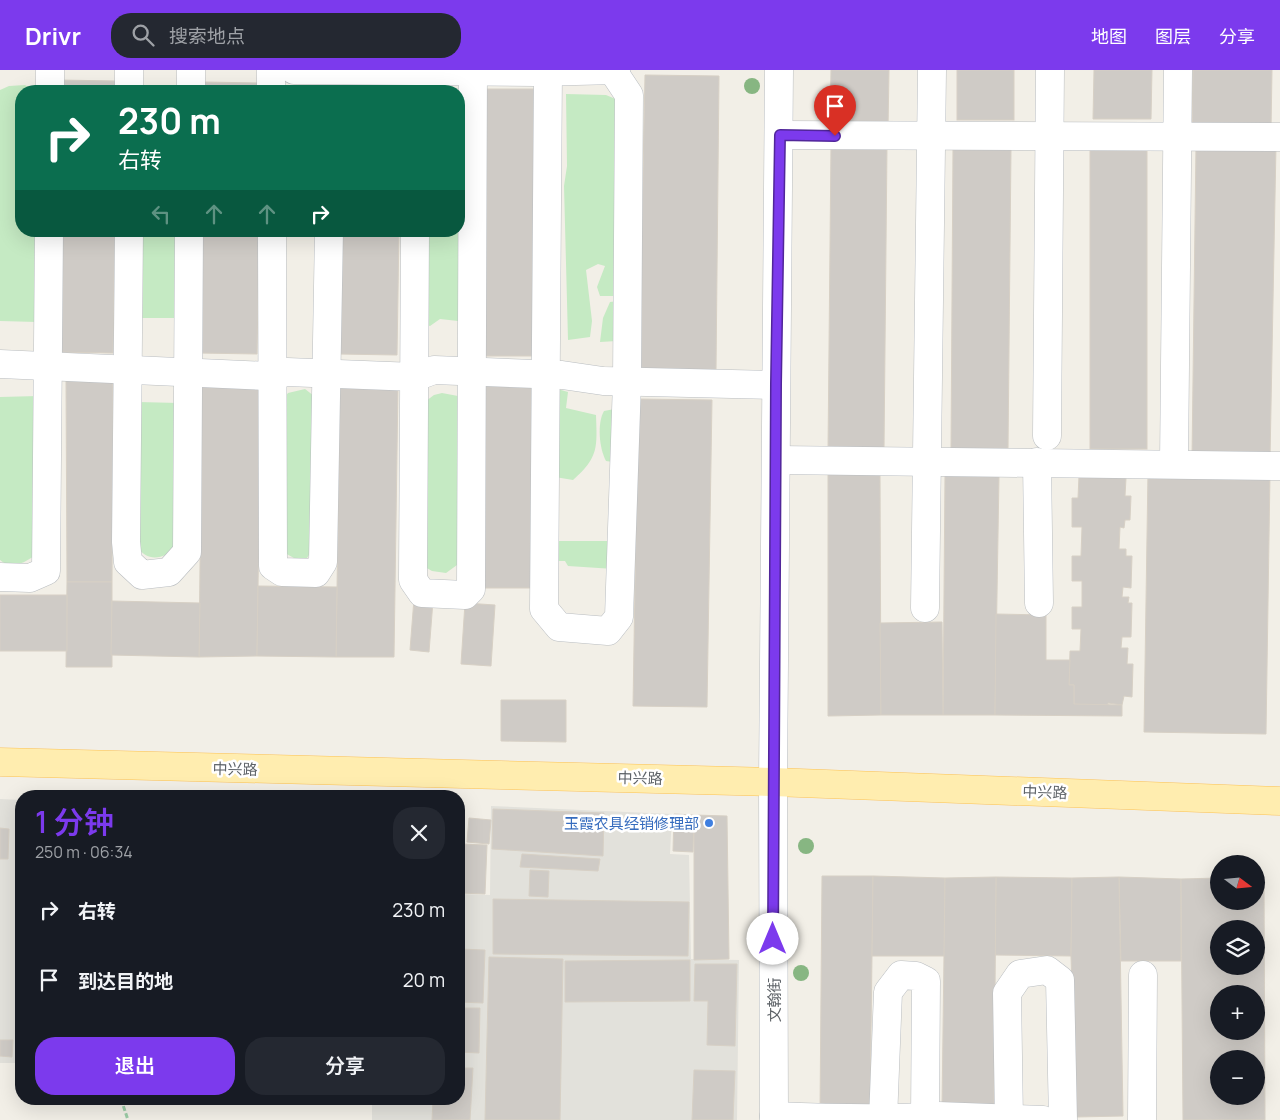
<!DOCTYPE html>
<html lang="zh">
<head>
<meta charset="utf-8">
<style>
  :root { --surface:#171b24; --page:#242831; --text:#f1f3f6; --muted:#9ea1a6; --accent:#7c3aed }
  body { margin:0; font-family:Manrope,"Noto Sans SC",sans-serif; background:var(--page); color:var(--text); height:100vh; display:flex; flex-direction:column; font-size:19px; white-space:nowrap }
  * { box-sizing:border-box; margin:0 }
  p { font-size:16px; color:var(--muted) }
  .icon { flex:none; width:28px; height:28px; fill:none; stroke:currentColor; stroke-width:2; stroke-linecap:round; stroke-linejoin:round }
  .map { position:relative; flex:1; overflow:hidden }
  .side { position:absolute; left:15px; top:720px; width:450px; height:315px; display:flex; flex-direction:column; background:var(--surface); border-radius:20px; box-shadow:0 5px 20px #0002 }
  .side>* { flex:none }
  .banner { position:absolute; left:15px; top:15px; width:450px; height:152px; border-radius:20px; box-shadow:0 5px 20px #0002; background:#0b6e4f; color:#fff; overflow:hidden }
  .needle { width:32px; rotate:106deg }
  .buttons { position:absolute; left:1210px; top:785px; display:grid; gap:10px }
  .buttons a { display:grid; place-items:center; width:55px; height:55px; border-radius:50%; background:var(--surface); box-shadow:0 5px 20px #0002; font-size:25px }
  .pin { position:absolute; display:grid; place-items:center; width:42px; height:42px; color:#fff; margin:-51px -21px; border-radius:50% 50% 50% 0; rotate:-45deg; box-shadow:0 0 5px #0007 }
  .pin .icon { rotate:45deg }
  .me { position:absolute; width:55px; margin:-28px; rotate:0deg; stroke-linejoin:round; filter:drop-shadow(0 0 4px #0008) }
  .turn { display:flex; align-items:center; gap:18px; height:105px; padding:0 20px; font-size:22px }
  .turn .icon { width:65px; height:65px; stroke-width:2.5 }
  .turn b { display:block; font-size:35px; line-height:42px }
  .lanes { display:flex; align-items:center; height:48px; padding:0 20px; background:#0003; justify-content:center; gap:25px; direction:ltr }
  .lanes .off { opacity:.35 }
  .round { display:grid; place-items:center; flex:none; width:52px; height:52px; border-radius:20px; background:var(--page) }
  .overview { display:flex; align-items:center; justify-content:space-between; height:85px; padding:0 20px }
  h1 { font-size:30px; font-weight:600; line-height:38px; color:var(--accent) }
  .button { display:flex; gap:10px; margin-top:auto; padding:10px 20px }
  .button a { flex:1; height:58px; border-radius:20px; background:var(--accent); color:#fff; font-size:20px; font-weight:600; line-height:58px; text-align:center }
  .button a+a { background:var(--page); color:var(--text) }
  ul { padding:0; list-style:none }
  li { display:flex; align-items:center; gap:15px; height:70px; padding:0 20px }
  li div { flex:1 }
  li b { display:block; font-size:19px }
  li em { font-style:normal }
  header { display:flex; align-items:center; gap:30px; box-sizing:border-box; height:70px; padding:0 25px; background:var(--accent); color:#fff }
  header strong { font-size:24px }
  nav { display:flex; gap:28px; margin-inline-start:auto; font-size:18px }
  .search { width:350px; height:45px; background:var(--page); display:flex; align-items:center; gap:12px; box-sizing:border-box; padding:0 18px; border-radius:20px; color:var(--muted); font-size:19px }
  .map>svg:first-child { display:block }
  .industrial { fill:#e2e1db }
  .green { fill:#c5eac3 }
  .building { fill:#cfcbc6; stroke:#d7d0c5; fill-rule:evenodd }
  .lines { fill:none; stroke-linecap:round; stroke-linejoin:round }
  .minor-casing { stroke:#b9bdc1; stroke-width:29 }
  .major-casing { stroke:#fcc256; stroke-width:29 }
  .path { stroke:#9bcca6; stroke-width:3; stroke-dasharray:5 2.5; stroke-linecap:butt }
  .minor { stroke:#fff; stroke-width:28 }
  .major { stroke:#ffedaf; stroke-width:28 }
  .tree { fill:#87b682 }
  .route-casing { stroke:#51269a; stroke-width:12 }
  .route { stroke:#7c3aed; stroke-width:9 }
  .shop-dot { fill:#3f7fe0; stroke:#fff; stroke-width:2 }
  .labels { text-anchor:middle; dominant-baseline:central; stroke-width:5; stroke-linejoin:round; paint-order:stroke }
  .street-label { font-size:15px; fill:#5e6368; stroke:#fff }
  .shop-label { font-size:15px; fill:#366cbe; stroke:#fff; text-anchor:end }
</style>
</head>
<body>
<header>
<strong>Drivr</strong>
<div class="search"><svg class="icon" aria-label="search" viewBox="0 0 24 24"><circle cx="10" cy="10" r="6"/><path d="M15 15l6 6"/></svg>搜索地点</div>
<nav><a>地图</a><a>图层</a><a>分享</a></nav>
</header>
<div class="map">
<svg width="1280" height="1050" viewBox="0 0 1280 1050">
  <rect width="100%" height="100%" fill="#f2efe7"/>
  <!-- industrial -->
  <g class="industrial">
    <polygon points="0,729 21,730 21,980 18,980 17,993 0,993"/>
    <polygon points="491,736 672,744 670,784 689,785 691,889 739,890 737,1050 372,1050 372,1029 459,1029 459,824 490,825"/>
  </g>
  <!-- green -->
  <g class="green">
    <polygon points="25,15 35,21 21,21 21,161 38,161 37,252 0,251 0,20 9,16"/>
    <polygon points="566,24 606,25 618,30 618,226 600,226 597,217 605,196 598,194 586,200 592,251 590,267 568,270 564,116 567,96"/>
    <polygon points="459,27 461,28 458,251 440,249 430,256 422,254 423,161 459,161"/>
    <polygon points="138,161 178,161 178,248 137,248"/>
    <polygon points="618,231 617,271 600,272 603,248 610,232"/>
    <path d="M554,318l14,4 -2,16 30,7c1,32 3,42 -23,65l-18,-3z"/>
    <polygon points="305,319 314,326 312,480 307,488 294,488 283,482 281,332 288,323"/>
    <polygon points="442,323 458,326 457,495 446,503 432,501 425,497 422,334 434,325"/>
    <path d="M38,326l-4,160c-10,7 -23,14 -34,4v-163z"/>
    <path d="M138,332l41,1 -2,144c-13,12 -30,16 -40,-1z"/>
    <path d="M620,338l-1,55 -13,-2c-7,-13 -9,-38 -2,-50z"/>
    <polygon points="554,471 615,471 614,499 568,496 565,491 553,491"/>
  </g>
  <!-- building -->
  <g class="building">
    <polygon points="831,0 889,0 888,59 830,58"/>
    <rect x="957" y="0" width="57" height="50"/>
    <polygon points="1094,0 1152,0 1151,49 1093,49"/>
    <polygon points="1193,0 1272,0 1271,60 1192,59"/>
    <polygon points="645,5 719,6 716,301 639,298"/>
    <polygon points="58,10 117,11 117,21 58,21"/>
    <polygon points="203,12 261,13 261,21 203,21"/>
    <polygon points="343,13 402,14 402,21 343,21"/>
    <polygon points="481,19 540,19 539,286 481,286"/>
    <polygon points="831,74 887,75 884,380 828,380"/>
    <rect x="1090" y="75" width="57" height="304"/>
    <polygon points="1196,75 1276,75 1270,389 1192,388"/>
    <polygon points="953,77 1011,78 1008,380 951,379"/>
    <polygon points="56,161 115,161 113,283 54,282"/>
    <polygon points="200,161 259,161 257,284 198,283"/>
    <polygon points="341,161 399,161 397,285 339,284"/>
    <polygon points="113,308 112,512 67,512 66,309"/>
    <polygon points="202,314 261,315 257,586 199,587"/>
    <polygon points="340,315 398,315 394,587 336,587"/>
    <rect x="482" y="315" width="59" height="203"/>
    <polygon points="638,329 712,330 707,637 633,636"/>
    <polygon points="1148,401 1270,403 1266,664 1144,662"/>
    <polygon points="828,403 880,403 881,645 828,646"/>
    <polygon points="945,405 999,406 995,645 943,645"/>
    <polygon points="1079,406 1126,408 1125,426 1131,426 1130,450 1125,450 1124,458 1120,457 1119,479 1126,479 1126,486 1132,486 1131,518 1123,517 1122,527 1129,527 1128,533 1132,533 1131,567 1122,567 1121,578 1128,578 1127,594 1133,594 1132,627 1124,626 1122,635 1108,633 1108,643 1083,642 1083,635 1074,634 1074,615 1069,615 1070,581 1080,581 1081,559 1072,559 1072,537 1082,537 1082,511 1072,511 1072,486 1081,486 1082,457 1072,457 1072,428 1078,428"/>
    <polygon points="67,512 112,512 112,597 66,597"/>
    <polygon points="258,516 337,517 336,587 257,586"/>
    <rect x="0" y="525" width="67" height="56"/>
    <polygon points="414,529 433,531 429,582 410,580"/>
    <polygon points="112,531 200,533 199,587 111,585"/>
    <polygon points="465,533 495,535 491,596 461,594"/>
    <polygon points="996,544 1046,545 1046,590 1070,590 1069,615 1074,615 1074,634 1122,635 1122,646 995,645"/>
    <polygon points="942,552 943,645 881,645 880,553"/>
    <polygon points="501,630 566,630 566,672 501,671"/>
    <polygon points="493,739 604,743 603,786 492,779"/>
    <polygon points="674,744 694,745 693,782 673,781"/>
    <polygon points="694,745 727,746 729,889 694,890"/>
    <polygon points="469,748 491,750 489,774 467,772"/>
    <polygon points="0,758 9,759 8,789 0,789"/>
    <polygon points="459,774 487,775 485,824 459,823"/>
    <polygon points="522,784 600,789 598,801 520,797"/>
    <polygon points="530,800 549,801 548,827 529,826"/>
    <polygon points="822,806 873,806 870,1044 820,1043"/>
    <polygon points="873,806 945,808 945,886 872,886"/>
    <polygon points="996,807 1072,808 1071,886 995,885"/>
    <polygon points="996,807 994,1039 942,1038 945,808"/>
    <polygon points="1119,807 1181,809 1181,891 1121,891"/>
    <polygon points="1119,807 1123,1046 1076,1047 1071,886 1072,808"/>
    <path d="M1264,807l1,243h-82l-2,-241 38,-1v23h37v-23zM1219,859h37v37h-37zM1219,924h37v37h-37zM1219,989h37v37h-37z"/>
    <polygon points="493,829 689,832 688,886 493,884"/>
    <polygon points="459,879 485,880 483,933 459,932"/>
    <polygon points="489,887 563,889 560,1050 485,1050"/>
    <polygon points="690,890 690,931 565,932 565,891"/>
    <polygon points="695,894 737,894 735,976 707,975 708,931 694,931"/>
    <polygon points="463,938 480,938 479,983 459,982 459,961 462,961"/>
    <polygon points="0,970 13,970 12,987 0,986"/>
    <polygon points="459,998 473,998 470,1050 432,1050 433,1029 459,1029"/>
    <polygon points="694,1000 735,1001 733,1050 692,1050"/>
  </g>
  <g class="lines">
    <!-- minor casing -->
    <g class="minor-casing">
      <g id="minor">
        <polyline points="271,0 271,21"/>
        <polyline points="294,0 536,2 616,0"/>
        <polyline points="548,0 544,539 559,557 608,561 619,547 627,312 629,25 613,1"/>
        <polyline points="50,21 50,0"/>
        <polyline points="129,21 129,0"/>
        <polyline points="191,21 191,0"/>
        <polyline points="780,65 1280,67"/>
        <polyline points="129,161 126,472 128,492 142,505 169,502 187,482 189,161"/>
        <polyline points="272,161 273,496 282,502 316,503 323,492 329,161"/>
        <polyline points="415,161 413,510 422,523 465,525 471,519 473,0"/>
        <polyline points="0,294 268,306 287,302 415,307 434,300 562,305 603,311 775,315"/>
        <polyline points="1047,366 1050,0"/>
        <polyline points="777,390 1280,396"/>
        <polyline points="1037,392 1039,533"/>
        <polyline points="1174,394 1178,0"/>
        <polyline points="0,507 30,508 46,501 49,161"/>
        <polyline points="925,538 932,0"/>
        <path d="M774,1046c49,2 116,4 164,0l105,4"/>
        <polyline points="774,1050 773,712 779,0"/>
        <polyline points="883,1050 888,922 901,905 916,906 926,911 925,1050"/>
        <polyline points="1009,1050 1007,923 1020,904 1047,900 1060,910 1063,1050"/>
        <polyline points="1142,1050 1143,905"/>
      </g>
    </g>
    <!-- major casing -->
    <g class="major-casing">
      <polyline id="major" points="0,692 773,712 1280,731"/>
    </g>
    <!-- path -->
    <polyline class="path" points="121,1029 128,1050"/>
    <!-- minor -->
    <use href="#minor" class="minor"/>
    <!-- major -->
    <use href="#major" class="major"/>
  </g>
  <!-- trees -->
  <g class="tree">
    <circle cx="752" cy="16" r="8"/>
    <circle cx="806" cy="776" r="8"/>
    <circle cx="801" cy="903" r="8"/>
  </g>
  <g class="lines">
    <!-- route casing -->
    <g class="route-casing">
      <polyline id="route" points="773,869 776,314 780,65 835,66"/>
    </g>
    <!-- route -->
    <use href="#route" class="route"/>
  </g>
  <!-- markers -->
  <circle class="shop-dot" cx="709" cy="753" r="5"/>
  <g class="labels">
    <!-- street labels -->
    <g class="street-label">
      <text transform="translate(235 699) rotate(1)">中兴路</text>
      <text transform="translate(640 708) rotate(1)">中兴路</text>
      <text transform="translate(1045 722) rotate(2)">中兴路</text>
      <text transform="translate(774 930) rotate(-90)">文翰街</text>
    </g>
    <!-- shop labels -->
    <g class="shop-label">
      <text x="699" y="753">玉霞农具经销修理部</text>
    </g>
  </g>
</svg>
<div class="buttons">
<a><svg class="needle" viewBox="-14 -14 28 28"><path d="M0-13l5 13h-10z" fill="#e53935"/><path d="M0 13l5-13h-10z" fill="#9ea1a6"/></svg></a>
<a><svg class="icon" aria-label="layers" viewBox="0 0 24 24"><path d="M12 4l9 5-9 5-9-5zM3 14l9 5 9-5"/></svg></a>
<a>+</a>
<a>−</a>
</div>
<div class="pin" style="left:835px;top:66px;background:#d93025"><svg class="icon" aria-label="arrive" viewBox="0 0 24 24"><path d="M6 21V4h12l-3 4 3 4H6"/></svg></div>
<svg class="me" style="left:773px;top:869px" viewBox="-20 -20 40 40"><circle r="19" fill="#fff"/><path d="M0-13L10 11 0 6-10 11z" fill="#7c3aed"/></svg>
<div class="banner">
<div class="turn"><svg class="icon" aria-label="right" viewBox="0 0 24 24"><path d="M7 20v-9h11M14 6l5 5-5 5"/></svg><div><b>230 m</b>右转</div></div>
<div class="lanes"><svg class="icon off" aria-label="left" viewBox="0 0 24 24"><path d="M17 20v-9H6M10 6l-5 5 5 5"/></svg><svg class="icon off" aria-label="ahead" viewBox="0 0 24 24"><path d="M12 20V5M6 11l6-6 6 6"/></svg><svg class="icon off" aria-label="ahead" viewBox="0 0 24 24"><path d="M12 20V5M6 11l6-6 6 6"/></svg><svg class="icon" aria-label="right" viewBox="0 0 24 24"><path d="M7 20v-9h11M14 6l5 5-5 5"/></svg></div>
</div>
<section class="side">
<div class="overview"><div><h1>1 分钟</h1><p>250 m · 06:34</p></div><a class="round"><svg class="icon" aria-label="close" viewBox="0 0 24 24"><path d="M6 6l12 12M18 6L6 18"/></svg></a></div>
<ul>
<li><svg class="icon" aria-label="right" viewBox="0 0 24 24"><path d="M7 20v-9h11M14 6l5 5-5 5"/></svg><div><b>右转</b></div><em>230 m</em></li>
<li><svg class="icon" aria-label="arrive" viewBox="0 0 24 24"><path d="M6 21V4h12l-3 4 3 4H6"/></svg><div><b>到达目的地</b></div><em>20 m</em></li>
</ul>
<div class="button"><a>退出</a><a>分享</a></div>
</section>
</div>
</body>
</html>
